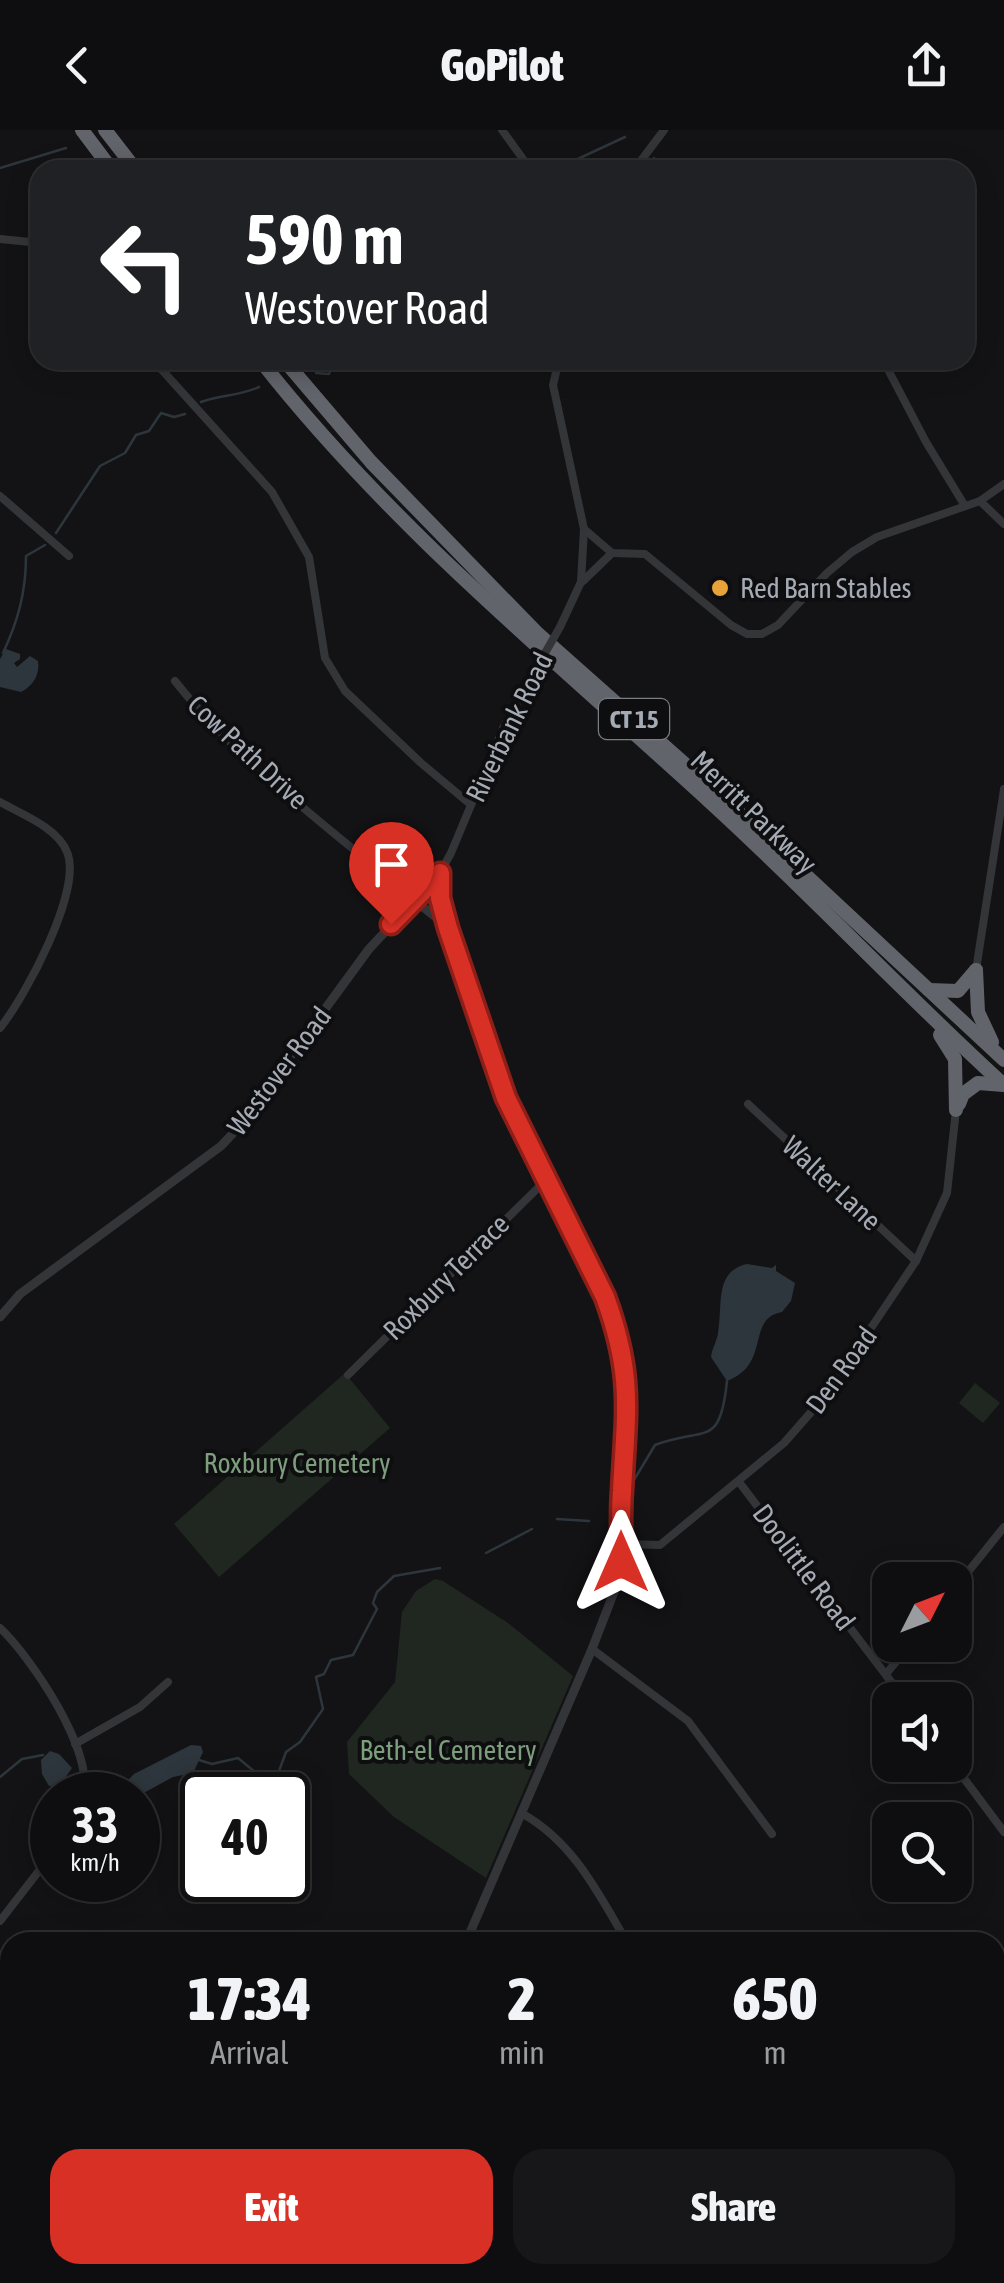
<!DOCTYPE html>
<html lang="en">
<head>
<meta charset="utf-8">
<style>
  :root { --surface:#0e0e10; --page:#171719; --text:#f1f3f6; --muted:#9b9c9f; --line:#2e2e30; --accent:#d93025 }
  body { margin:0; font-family:"Asap Condensed",sans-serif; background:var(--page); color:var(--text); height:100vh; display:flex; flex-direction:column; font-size:38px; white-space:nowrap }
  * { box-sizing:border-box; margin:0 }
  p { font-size:32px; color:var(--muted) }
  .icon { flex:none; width:55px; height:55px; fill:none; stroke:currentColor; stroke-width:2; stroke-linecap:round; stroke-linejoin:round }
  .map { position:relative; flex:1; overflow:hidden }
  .panel { position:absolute; left:0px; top:1802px; width:1005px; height:352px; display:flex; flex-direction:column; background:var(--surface); border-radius:30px 30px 0 0; box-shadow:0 5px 25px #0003,0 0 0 2px var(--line) }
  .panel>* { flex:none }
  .top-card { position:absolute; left:30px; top:30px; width:945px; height:210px; border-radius:30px; box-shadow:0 5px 25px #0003,0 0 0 2px var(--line); background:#202124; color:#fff; overflow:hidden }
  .needle { width:65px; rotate:48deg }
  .tools { position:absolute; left:872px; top:1432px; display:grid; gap:20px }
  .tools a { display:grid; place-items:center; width:100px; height:100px; border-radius:20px; background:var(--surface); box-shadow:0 5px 25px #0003,0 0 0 2px var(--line); font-size:50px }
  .speed { position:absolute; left:30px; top:1642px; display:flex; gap:20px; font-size:50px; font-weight:700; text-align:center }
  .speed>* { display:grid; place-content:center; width:130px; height:130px; border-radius:50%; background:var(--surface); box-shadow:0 5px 25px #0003,0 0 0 2px var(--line); line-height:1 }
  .speed small { font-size:25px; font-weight:400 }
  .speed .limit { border:5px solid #111; border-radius:15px; background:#fff; color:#111 }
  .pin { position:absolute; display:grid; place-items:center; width:85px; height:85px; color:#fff; margin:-102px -42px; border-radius:50% 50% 50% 0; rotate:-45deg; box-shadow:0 0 10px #0007 }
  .pin .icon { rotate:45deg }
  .me { position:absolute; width:110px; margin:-55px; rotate:0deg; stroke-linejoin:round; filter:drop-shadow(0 0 8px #0008) }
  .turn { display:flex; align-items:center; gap:35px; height:210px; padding:0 50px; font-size:45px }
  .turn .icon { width:130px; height:130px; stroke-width:2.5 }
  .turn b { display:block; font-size:70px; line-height:85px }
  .eta { display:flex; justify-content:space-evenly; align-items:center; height:170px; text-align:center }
  .eta b { font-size:60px; font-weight:800; line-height:70px }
  .action { display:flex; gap:20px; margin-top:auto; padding:20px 50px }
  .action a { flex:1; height:115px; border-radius:30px; background:var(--accent); color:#fff; font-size:40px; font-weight:800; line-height:115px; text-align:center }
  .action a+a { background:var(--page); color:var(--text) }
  header { display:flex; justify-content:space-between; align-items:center; height:130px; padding:0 50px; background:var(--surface); font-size:45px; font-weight:800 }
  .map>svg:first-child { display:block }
  .green { fill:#1f2720 }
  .water { fill:#2d363c }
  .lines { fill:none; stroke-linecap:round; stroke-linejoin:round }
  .stream { stroke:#2d363c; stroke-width:2.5 }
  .minor { stroke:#343539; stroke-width:8 }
  .tertiary { stroke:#343539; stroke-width:9 }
  .motorway { stroke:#61646a; stroke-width:14 }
  .minor-bridge { stroke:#343539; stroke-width:8 }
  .route-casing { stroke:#8d1f18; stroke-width:25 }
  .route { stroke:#d93025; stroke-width:18 }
  .poi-dot { fill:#e7a239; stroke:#0e0e10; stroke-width:4 }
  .labels { text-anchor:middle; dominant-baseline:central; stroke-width:8; stroke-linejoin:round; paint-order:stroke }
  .shield { fill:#0e0e10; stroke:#787c83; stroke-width:2.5 }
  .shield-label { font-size:25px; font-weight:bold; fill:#a5abb4 }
  .poi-label { font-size:28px; fill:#a5abb4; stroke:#0e0e10; text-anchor:start }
  .street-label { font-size:28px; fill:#a5abb4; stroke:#0e0e10 }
  .park-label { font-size:28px; fill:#7d9e7d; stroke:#0e0e10 }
</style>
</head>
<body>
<header><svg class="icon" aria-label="back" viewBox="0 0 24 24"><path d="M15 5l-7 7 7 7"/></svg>GoPilot<svg class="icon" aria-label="share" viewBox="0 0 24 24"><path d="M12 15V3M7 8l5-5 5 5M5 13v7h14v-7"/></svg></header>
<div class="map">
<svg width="1004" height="2153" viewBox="0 0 1004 2153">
  <rect width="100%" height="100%" fill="#131315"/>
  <!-- green -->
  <g class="green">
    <polygon points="345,1243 390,1298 219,1447 174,1394"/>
    <polygon points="975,1253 1000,1273 983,1293 959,1273"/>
    <polygon points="435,1449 443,1451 508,1493 573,1546 486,1748 394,1687 349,1644 347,1612 395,1552 402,1482 416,1461"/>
  </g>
  <!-- water -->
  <g class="water">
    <path d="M6,519l14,5v5l-6,4 3,4 13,-11 8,5c2,14 -5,25 -17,31l-21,-5v-28z"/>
    <path d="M747,1134l25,4 4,-3v6l19,12 -4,18 -9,11c-37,7 -10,52 -55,69l-16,-24c1,-9 6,-16 7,-24 5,-28 -4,-62 29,-69z"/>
    <polygon points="191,1615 201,1616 203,1622 193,1643 173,1647 138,1666 113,1665 134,1644"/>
    <polygon points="50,1621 59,1624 72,1638 59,1657 49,1656 42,1644 41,1630"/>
    <polygon points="227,2145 360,2145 363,2153 223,2153"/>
  </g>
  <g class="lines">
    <!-- stream -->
    <g class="stream">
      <polyline points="654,28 665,40"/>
      <polyline points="0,38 66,18"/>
      <polyline points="554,40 625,7"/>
      <polyline points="316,243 329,244 335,230"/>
      <path d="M201,272c20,-7 38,-6 58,-15"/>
      <polyline points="56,403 100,336 125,323 136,305 149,301 161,283 174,287 185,284"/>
      <path d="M3,523c15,-32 23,-61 23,-97l19,-11"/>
      <path d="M634,1350l21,-35c51,-19 65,4 72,-64"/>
      <polyline points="557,1389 589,1391"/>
      <polyline points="486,1423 532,1399"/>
      <polyline points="199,1630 212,1634 238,1628 255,1642 264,1641 271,1645 279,1641 286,1622 300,1612 323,1579 316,1547 324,1544 331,1530 353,1525 377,1479 373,1473 377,1462 394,1446 440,1438"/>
      <polyline points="0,1647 22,1629 43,1625"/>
      <polyline points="774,2153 783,2147 789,2153"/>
      <polyline points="792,2153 798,2153"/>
    </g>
    <!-- minor -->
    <g class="minor">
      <polyline points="502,0 531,40"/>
      <polyline points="634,40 664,0"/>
      <polyline points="0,109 40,113"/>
      <polyline points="153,230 272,362 309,427 325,528 345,561 421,633 470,674"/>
      <polyline points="559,230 553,255 584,399 581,452 560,497"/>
      <polyline points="883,230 926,312 965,376"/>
      <polyline points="0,366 69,426"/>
      <polyline points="980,371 1004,394"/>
      <polyline points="584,399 612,423 645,424 731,495 747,504 762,504 778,495 827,443 852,422 877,407 980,371 1004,354"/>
      <polyline points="583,451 612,423"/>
      <path d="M175,551c66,84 158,149 238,218"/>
      <path d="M0,672c21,12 57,25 67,50 16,38 -42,145 -67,176"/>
      <polyline points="440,743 451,723 504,596 541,530"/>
      <polyline points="976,840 1004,659"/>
      <polyline points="748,974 916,1131"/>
      <polyline points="348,1245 546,1050"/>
      <polyline points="739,1352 905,1570"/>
      <polyline points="622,1414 660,1415 784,1313 826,1265 916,1131 947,1063 956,980"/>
      <polyline points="955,1458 1004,1397"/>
      <path d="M0,1498c31,29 95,124 83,167"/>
      <polyline points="592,1519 688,1591 772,1704"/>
      <polyline points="886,1544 910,1515"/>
      <polyline points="75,1614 140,1577 168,1552"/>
      <polyline points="954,1635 1004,1702"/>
      <path d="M523,1684c51,29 75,79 104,128"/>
      <polyline points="0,1791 52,1724"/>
      <polyline points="0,1955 10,1970"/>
      <polyline points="426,2145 428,2153"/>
      <polyline points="661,2145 665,2153"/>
      <polyline points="1,2153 15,2145"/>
      <polyline points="615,2153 632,2145"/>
      <polyline points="917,2153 923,2145"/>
    </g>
    <!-- tertiary -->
    <g class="tertiary">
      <polyline points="440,743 440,768 449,798 506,968 605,1167 623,1223 628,1273 619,1449 592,1519 466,1812"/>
      <polyline points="413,769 447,796"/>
      <polyline points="0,1187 20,1164 221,1016 238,998 369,819 440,743"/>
      <polyline points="475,2145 479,2153"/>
    </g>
    <!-- motorway -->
    <g class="motorway">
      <polyline points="82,0 112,40"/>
      <polyline points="105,0 136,40"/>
      <path d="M260,230c130,166 294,299 449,441 101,92 194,192 295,284"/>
      <polyline points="284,230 371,332 536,502 722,667 1004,930"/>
      <polyline points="976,840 978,882 992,912"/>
      <polyline points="929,860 958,861 976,840"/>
      <polyline points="940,905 955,929 956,980"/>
      <polyline points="959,974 963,964 978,953 1004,955"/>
    </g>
    <!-- minor-bridge -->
    <polyline class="minor-bridge" points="541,530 560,497"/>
  </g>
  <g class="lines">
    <!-- route casing -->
    <g class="route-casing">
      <path id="route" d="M391,794l49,-51v25l8,30 58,170 99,199c29,79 21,114 17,194 -2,24 0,48 -1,71"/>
    </g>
    <!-- route -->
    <use href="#route" class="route"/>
  </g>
  <!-- markers -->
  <circle class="poi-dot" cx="720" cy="458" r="10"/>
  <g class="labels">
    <!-- shield labels -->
    <rect class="shield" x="599" y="569" width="70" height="40" rx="8"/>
    <g class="shield-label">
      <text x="634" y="589">CT 15</text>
    </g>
    <!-- poi labels -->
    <g class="poi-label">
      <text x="740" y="458">Red Barn Stables</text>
    </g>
    <!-- street labels -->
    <g class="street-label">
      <text transform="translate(509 597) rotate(-64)">Riverbank Road</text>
      <text transform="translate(248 622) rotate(43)">Cow Path Drive</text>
      <text transform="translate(754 682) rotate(44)">Merritt Parkway</text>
      <text transform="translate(279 941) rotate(-53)">Westover Road</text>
      <text transform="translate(832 1053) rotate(43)">Walter Lane</text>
      <text transform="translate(446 1147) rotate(-45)">Roxbury Terrace</text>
      <text transform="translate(841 1240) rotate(-54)">Den Road</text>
      <text transform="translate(804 1437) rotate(53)">Doolittle Road</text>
    </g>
    <!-- park labels -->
    <g class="park-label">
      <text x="297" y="1333">Roxbury Cemetery</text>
      <text x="448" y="1620">Beth-el Cemetery</text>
    </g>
  </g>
</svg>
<div class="tools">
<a><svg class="needle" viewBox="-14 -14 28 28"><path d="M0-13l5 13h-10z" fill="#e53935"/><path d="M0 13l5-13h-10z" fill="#9b9c9f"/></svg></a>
<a><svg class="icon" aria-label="sound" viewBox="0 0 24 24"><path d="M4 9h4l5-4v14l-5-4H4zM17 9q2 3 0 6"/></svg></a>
<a><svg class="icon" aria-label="search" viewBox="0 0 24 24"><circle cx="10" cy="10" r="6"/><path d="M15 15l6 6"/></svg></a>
</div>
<div class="speed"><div>33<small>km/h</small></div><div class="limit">40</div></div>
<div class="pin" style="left:391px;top:794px;background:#d93025"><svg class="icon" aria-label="arrive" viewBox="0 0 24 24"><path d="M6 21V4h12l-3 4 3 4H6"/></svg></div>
<svg class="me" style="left:621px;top:1432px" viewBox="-20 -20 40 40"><path d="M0-17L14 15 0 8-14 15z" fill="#d93025" stroke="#fff" stroke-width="4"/></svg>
<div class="top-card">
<div class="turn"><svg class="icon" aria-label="left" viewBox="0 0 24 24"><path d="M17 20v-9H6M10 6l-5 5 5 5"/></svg><div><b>590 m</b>Westover Road</div></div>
</div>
<section class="panel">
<div class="eta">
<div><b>17:34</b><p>Arrival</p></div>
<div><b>2</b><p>min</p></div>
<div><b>650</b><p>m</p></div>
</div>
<div class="action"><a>Exit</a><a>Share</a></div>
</section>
</div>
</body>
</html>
